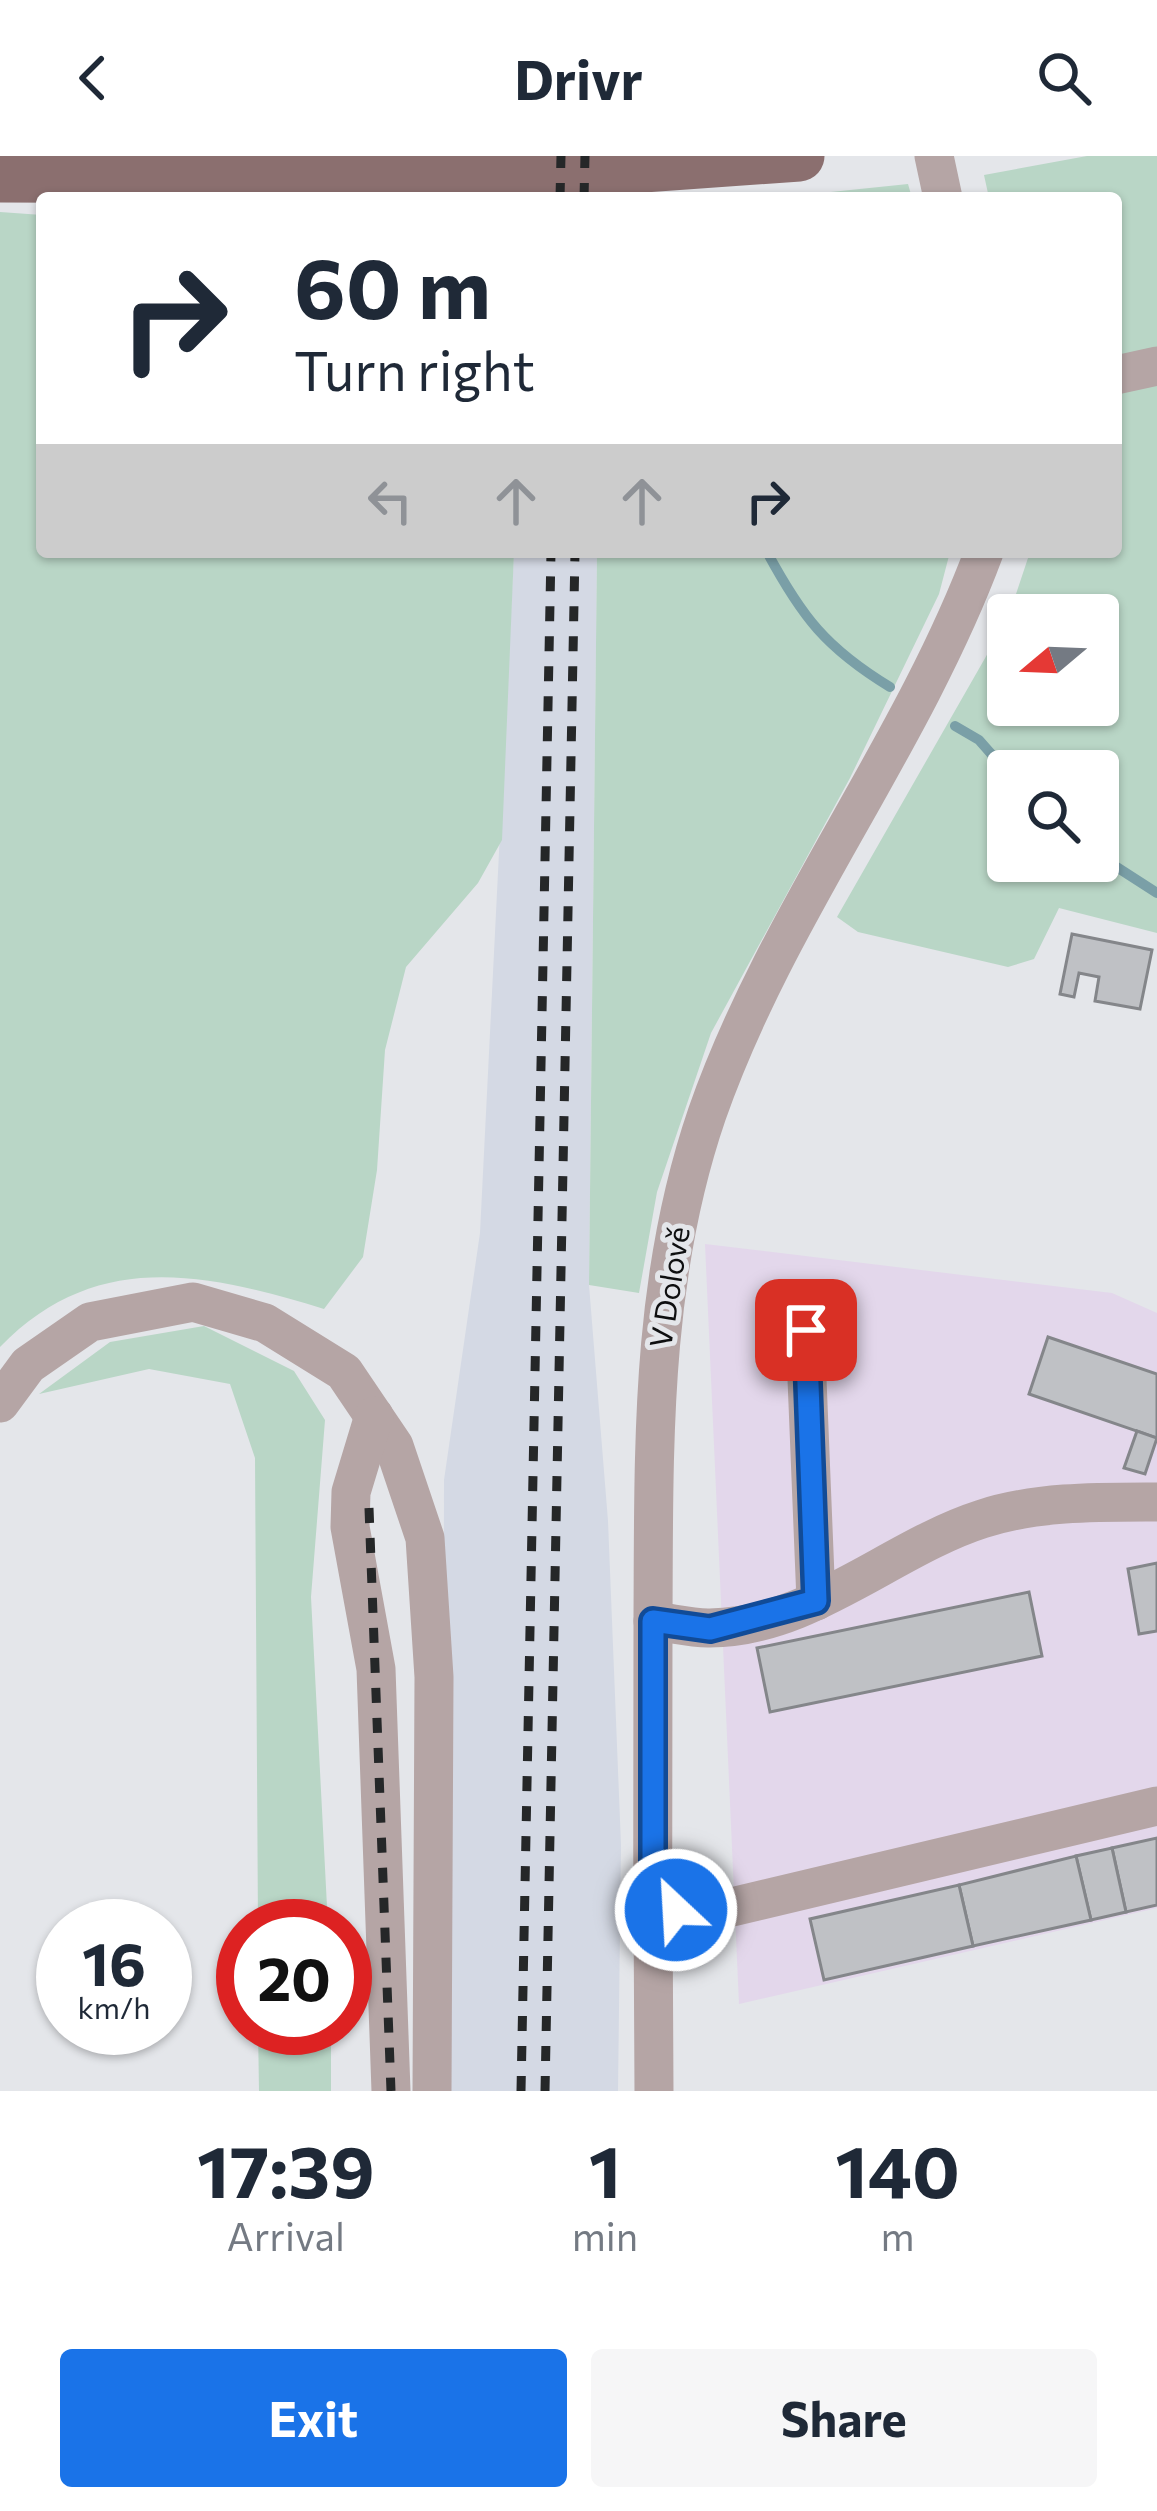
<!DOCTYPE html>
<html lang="en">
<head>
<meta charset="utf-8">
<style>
  :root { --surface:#fff; --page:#f6f6f7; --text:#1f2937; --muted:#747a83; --accent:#1a73e8 }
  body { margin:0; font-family:Commissioner,sans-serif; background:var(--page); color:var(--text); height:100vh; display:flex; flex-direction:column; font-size:45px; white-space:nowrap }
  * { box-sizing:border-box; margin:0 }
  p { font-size:39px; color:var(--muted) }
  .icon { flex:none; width:66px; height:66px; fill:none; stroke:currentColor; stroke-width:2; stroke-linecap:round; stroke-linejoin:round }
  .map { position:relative; height:1935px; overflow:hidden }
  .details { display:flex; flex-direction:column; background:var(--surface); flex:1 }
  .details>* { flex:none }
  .banner { position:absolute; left:36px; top:36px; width:1086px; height:366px; border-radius:12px; box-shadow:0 3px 9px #0004; background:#fff; color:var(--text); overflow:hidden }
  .needle { width:78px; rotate:251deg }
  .controls { position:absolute; left:987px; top:438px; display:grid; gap:24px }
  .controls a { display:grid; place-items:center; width:132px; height:132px; border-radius:12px; background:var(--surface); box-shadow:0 3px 9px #0004; font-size:60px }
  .speed { position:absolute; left:36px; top:1743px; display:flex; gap:24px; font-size:60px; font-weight:700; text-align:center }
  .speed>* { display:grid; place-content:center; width:156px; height:156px; border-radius:50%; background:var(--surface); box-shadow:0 3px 9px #0004; line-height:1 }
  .speed small { font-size:30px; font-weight:400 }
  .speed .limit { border:18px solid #d22; background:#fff; color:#111 }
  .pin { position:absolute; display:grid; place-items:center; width:102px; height:102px; color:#fff; margin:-51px; border-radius:24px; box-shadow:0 6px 18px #0006 }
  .me { position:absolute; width:132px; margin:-66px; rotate:335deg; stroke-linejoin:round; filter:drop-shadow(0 0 9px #0008) }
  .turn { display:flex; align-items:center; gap:42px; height:252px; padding:0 60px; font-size:54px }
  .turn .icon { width:156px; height:156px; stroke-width:2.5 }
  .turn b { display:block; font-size:84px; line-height:102px }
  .lanes { display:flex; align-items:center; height:114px; padding:0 60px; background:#0003; justify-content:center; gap:60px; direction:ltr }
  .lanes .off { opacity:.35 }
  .eta { display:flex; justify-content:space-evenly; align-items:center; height:204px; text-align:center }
  .eta b { font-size:72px; font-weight:700; line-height:84px }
  .action { display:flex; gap:24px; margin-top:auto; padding:24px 60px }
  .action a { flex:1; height:138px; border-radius:12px; background:var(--accent); color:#fff; font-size:48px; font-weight:700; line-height:138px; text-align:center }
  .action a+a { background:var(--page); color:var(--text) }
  header { display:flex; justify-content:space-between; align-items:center; height:156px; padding:0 60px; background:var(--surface); font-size:54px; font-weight:700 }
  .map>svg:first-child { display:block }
  .built { fill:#d4d9e4 }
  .industrial { fill:#e3d7eb }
  .green { fill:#b9d6c6; fill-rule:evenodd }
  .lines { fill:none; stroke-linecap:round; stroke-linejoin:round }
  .stream { stroke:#7a9fa7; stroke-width:10 }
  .building { fill:#bfc1c5; stroke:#84868a; stroke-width:3 }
  .minor { stroke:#b5a5a5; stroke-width:39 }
  .major { stroke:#8b6f6f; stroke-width:51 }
  .rail { stroke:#252728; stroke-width:9; stroke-dasharray:15 15; stroke-linecap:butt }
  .route-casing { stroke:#114b97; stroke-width:30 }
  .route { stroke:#1a73e8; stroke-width:21 }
  .labels { text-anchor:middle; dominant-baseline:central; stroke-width:10; stroke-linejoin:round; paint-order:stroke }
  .street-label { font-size:30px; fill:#0e0f10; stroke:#e4e6ea }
</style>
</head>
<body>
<header><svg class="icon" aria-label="back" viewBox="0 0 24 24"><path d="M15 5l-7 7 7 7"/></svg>Drivr<svg class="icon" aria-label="search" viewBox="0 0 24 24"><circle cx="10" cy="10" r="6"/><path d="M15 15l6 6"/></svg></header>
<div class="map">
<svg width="1157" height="1935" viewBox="0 0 1157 1935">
  <rect width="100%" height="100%" fill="#e4e6ea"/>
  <!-- built -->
  <polygon class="built" points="514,396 597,396 589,1129 608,1365 621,1689 618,1935 443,1935 444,1324 480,1077"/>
  <!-- industrial -->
  <polygon class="industrial" points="705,1088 1112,1137 1157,1157 1157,1752 739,1848"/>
  <!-- green -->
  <g class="green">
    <polygon points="1087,0 1157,0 1157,191 1116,201 1116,42 989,42 984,19"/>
    <polygon points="908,28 912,42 773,42"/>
    <path d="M0,56l42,3v337h472l-12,288 -24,43 -72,84 -21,83 -8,120 -14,87 -39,52c-118,-36 -228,-61 -324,38z"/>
    <path d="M1157,223v554l-98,-25 -25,51 -26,8 -150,-35 -21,-15 171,-299v87h90v-90h-89l21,-63h86v-164zM1008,615h90v90h-90z"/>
    <polygon points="597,396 950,396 939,438 850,622 711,877 657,1036 639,1137 589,1129"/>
    <polygon points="204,1170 294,1215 325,1264 311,1441 328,1770 258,1770 255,1302 230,1228 149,1213 39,1238 110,1186"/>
    <polygon points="258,1872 331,1872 331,1935 259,1935"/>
  </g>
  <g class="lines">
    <!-- stream -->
    <g class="stream">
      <path d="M767,396c35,65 59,96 123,135"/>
      <polyline points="955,570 979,584 1008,617"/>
      <polyline points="1098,699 1157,737"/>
    </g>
  </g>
  <!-- building -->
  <g class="building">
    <polygon points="1072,778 1152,794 1140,853 1095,845 1099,821 1079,817 1074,841 1060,838"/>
    <polygon points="1048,1181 1157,1218 1157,1282 1029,1238"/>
    <polygon points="1137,1275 1157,1282 1145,1318 1124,1312"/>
    <polygon points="1157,1407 1157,1475 1139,1478 1128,1413"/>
    <polygon points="1029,1436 1042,1500 770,1556 757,1492"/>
    <polygon points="1157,1682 1157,1749 1126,1756 1112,1692"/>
    <polygon points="1112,1692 1126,1756 1091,1764 1076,1700"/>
    <polygon points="1076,1700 1091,1764 973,1790 959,1729"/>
    <polygon points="959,1729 973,1790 824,1824 810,1763"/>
  </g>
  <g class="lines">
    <!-- minor -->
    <g class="minor">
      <polyline points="934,0 943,42"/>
      <polyline points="1116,219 1157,210"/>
      <polyline points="805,1174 816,1445"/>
      <polyline points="0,1247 28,1209 90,1166 193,1146 265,1167 344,1216 394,1290 425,1382 434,1521 432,1935"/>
      <polyline points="374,1260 351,1336 350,1371 376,1513 391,1935"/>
      <path d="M653,1465c18,2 37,7 55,7 100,1 183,-80 274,-109 55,-18 118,-17 175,-17"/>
      <polyline points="653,1733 676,1755 694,1760 1157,1650"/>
      <path d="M654,1935c-1,-158 -2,-315 -1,-473 1,-172 -3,-338 54,-504 69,-198 204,-366 277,-562"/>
    </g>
    <!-- major -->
    <polyline class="major" points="0,21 477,23 799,0"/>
    <!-- rail -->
    <g class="rail">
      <polyline points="560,42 561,0"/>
      <polyline points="584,42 585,0"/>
      <polyline points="369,1352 391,1935"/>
      <polyline points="521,1935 551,396"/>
      <polyline points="545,1935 575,396"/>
    </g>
  </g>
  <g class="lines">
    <!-- route casing -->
    <g class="route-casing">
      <polyline id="route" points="676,1754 653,1732 653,1465 710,1473 816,1445 806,1174"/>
    </g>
    <!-- route -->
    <use href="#route" class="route"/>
  </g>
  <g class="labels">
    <!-- street labels -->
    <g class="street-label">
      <text transform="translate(668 1131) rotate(-81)">V Dolově</text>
    </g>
  </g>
</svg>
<div class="controls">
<a><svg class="needle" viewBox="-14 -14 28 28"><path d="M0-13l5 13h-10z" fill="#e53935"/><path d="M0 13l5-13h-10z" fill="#747a83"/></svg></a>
<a><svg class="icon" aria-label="search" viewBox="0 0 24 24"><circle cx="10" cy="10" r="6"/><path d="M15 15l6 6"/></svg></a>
</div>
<div class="speed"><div>16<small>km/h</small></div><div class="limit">20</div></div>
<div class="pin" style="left:806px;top:1174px;background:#d93025"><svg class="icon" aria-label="arrive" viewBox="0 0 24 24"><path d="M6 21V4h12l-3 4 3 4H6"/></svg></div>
<svg class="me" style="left:676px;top:1754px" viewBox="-20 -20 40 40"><circle r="17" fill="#1a73e8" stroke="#fff" stroke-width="3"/><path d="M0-11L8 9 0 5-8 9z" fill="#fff"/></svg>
<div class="banner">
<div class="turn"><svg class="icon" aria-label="right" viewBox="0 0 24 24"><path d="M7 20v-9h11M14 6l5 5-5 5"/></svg><div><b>60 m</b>Turn right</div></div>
<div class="lanes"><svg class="icon off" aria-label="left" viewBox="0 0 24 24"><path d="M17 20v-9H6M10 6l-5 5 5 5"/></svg><svg class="icon off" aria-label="ahead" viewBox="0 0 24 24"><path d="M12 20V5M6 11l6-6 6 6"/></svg><svg class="icon off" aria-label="ahead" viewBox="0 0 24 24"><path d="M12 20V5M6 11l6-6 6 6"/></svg><svg class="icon" aria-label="right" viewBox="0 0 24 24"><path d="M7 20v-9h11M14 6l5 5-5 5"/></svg></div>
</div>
</div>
<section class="details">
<div class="eta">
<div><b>17:39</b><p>Arrival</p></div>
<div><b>1</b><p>min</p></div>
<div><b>140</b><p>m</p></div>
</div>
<div class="action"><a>Exit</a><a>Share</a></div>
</section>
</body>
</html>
